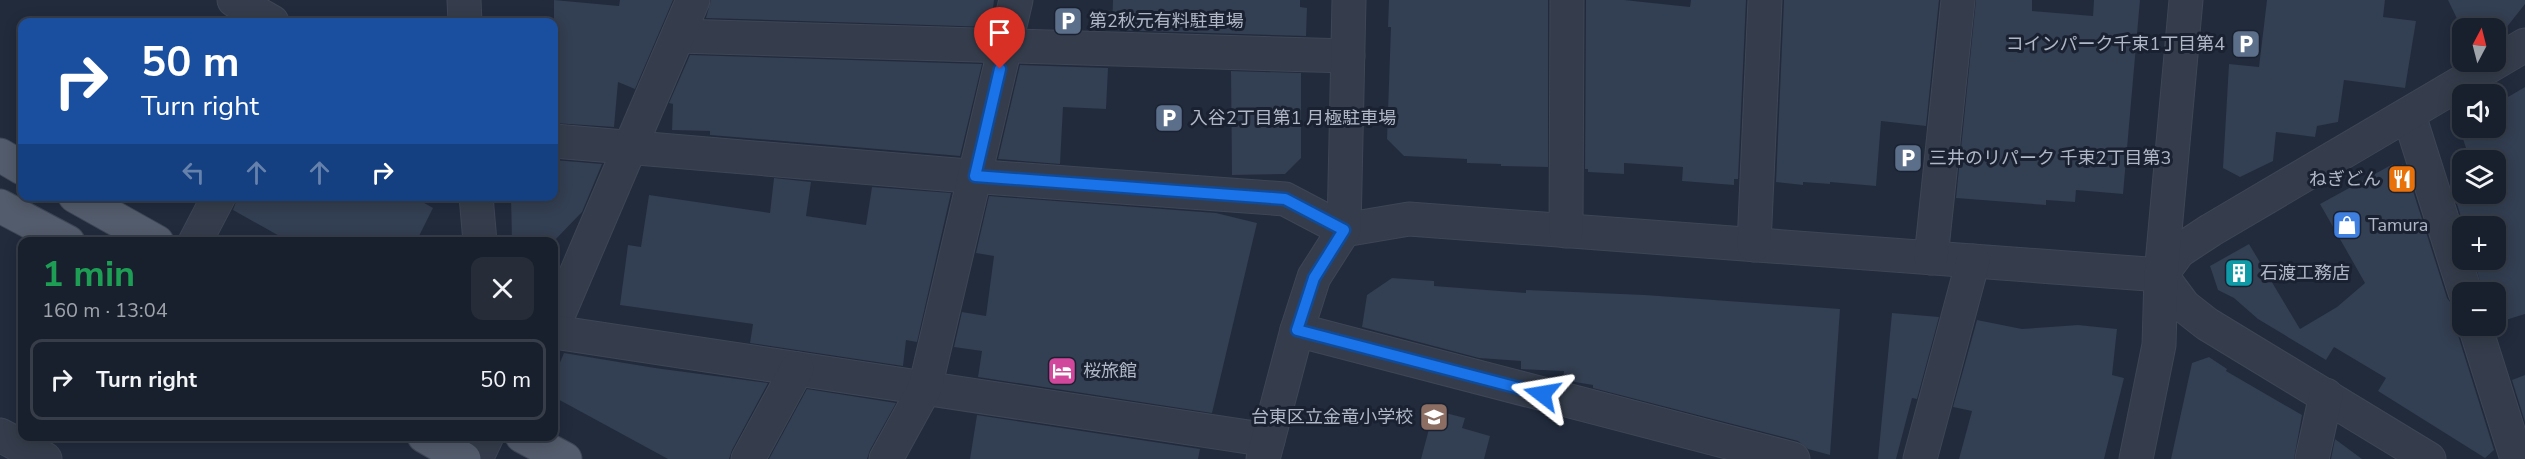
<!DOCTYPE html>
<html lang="en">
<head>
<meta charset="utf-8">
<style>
  :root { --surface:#19202d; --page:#262d39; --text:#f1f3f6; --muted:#9fa3aa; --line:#373e49 }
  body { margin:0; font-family:"Nunito Sans","Noto Sans JP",sans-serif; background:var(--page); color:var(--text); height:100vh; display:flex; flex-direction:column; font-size:22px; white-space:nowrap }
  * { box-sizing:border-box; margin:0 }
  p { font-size:20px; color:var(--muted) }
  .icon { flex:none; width:33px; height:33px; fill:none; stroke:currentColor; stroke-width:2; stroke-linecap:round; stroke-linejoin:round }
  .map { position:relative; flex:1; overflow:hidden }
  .panel { position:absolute; left:18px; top:237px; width:540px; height:204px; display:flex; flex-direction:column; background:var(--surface); border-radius:12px; box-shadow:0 3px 15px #0003,0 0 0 2px var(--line) }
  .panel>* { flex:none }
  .guide { position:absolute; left:18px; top:18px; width:540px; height:183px; border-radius:12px; box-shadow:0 3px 15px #0003,0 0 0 2px var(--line); background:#1a4fa0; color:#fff; overflow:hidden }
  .needle { width:39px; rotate:7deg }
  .tools { position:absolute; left:2452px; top:18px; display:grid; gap:12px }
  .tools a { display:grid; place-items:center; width:54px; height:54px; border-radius:12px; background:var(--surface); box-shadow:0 3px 15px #0003,0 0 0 2px var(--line); font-size:30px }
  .pin { position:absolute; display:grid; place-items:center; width:51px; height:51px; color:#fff; margin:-62px -26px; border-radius:50% 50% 50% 0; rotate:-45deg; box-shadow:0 0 6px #0007 }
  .pin .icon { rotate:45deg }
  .me { position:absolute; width:66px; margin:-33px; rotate:284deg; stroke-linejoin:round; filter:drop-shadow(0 0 4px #0008) }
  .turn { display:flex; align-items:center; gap:21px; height:126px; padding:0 24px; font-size:27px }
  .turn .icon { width:78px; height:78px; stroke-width:2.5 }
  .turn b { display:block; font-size:42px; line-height:51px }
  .lanes { display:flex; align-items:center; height:57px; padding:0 24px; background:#0003; justify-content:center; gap:30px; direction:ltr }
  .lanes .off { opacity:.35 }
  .round { display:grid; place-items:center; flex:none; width:63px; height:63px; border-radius:12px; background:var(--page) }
  .headline { display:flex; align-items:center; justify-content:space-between; height:102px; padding:0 24px }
  h1 { font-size:36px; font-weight:700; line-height:45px; color:#1e9e55 }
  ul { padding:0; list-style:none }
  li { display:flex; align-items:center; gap:18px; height:81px; margin:0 12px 9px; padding:0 12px; border:3px solid var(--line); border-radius:12px }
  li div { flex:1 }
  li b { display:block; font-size:22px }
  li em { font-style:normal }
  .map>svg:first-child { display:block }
  .building { fill:#333f52 }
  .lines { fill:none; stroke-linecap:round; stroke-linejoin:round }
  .minor-casing { stroke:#3e4655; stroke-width:35 }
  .major-casing { stroke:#3e4655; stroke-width:35 }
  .minor { stroke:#353d4c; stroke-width:33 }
  .major { stroke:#535c6c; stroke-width:33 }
  .route-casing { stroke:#114b97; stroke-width:15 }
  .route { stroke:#1a73e8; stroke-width:10 }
  .labels { text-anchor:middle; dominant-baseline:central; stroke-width:6; stroke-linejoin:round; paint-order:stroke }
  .poi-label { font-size:18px; fill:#b0b8c8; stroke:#1a2231; text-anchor:start }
</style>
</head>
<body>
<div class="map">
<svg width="2525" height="459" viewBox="0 0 2525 459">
  <rect width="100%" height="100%" fill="#212b3c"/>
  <!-- building -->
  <g class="building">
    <polygon points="554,0 619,6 620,0 673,0 635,89 618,82 614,127 554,123"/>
    <polygon points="711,0 994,0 991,27 706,18"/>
    <polygon points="1113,0 1300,0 1300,7 1307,8 1306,36 1112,30"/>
    <polygon points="1389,0 1548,0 1548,167 1501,166 1501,164 1467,163 1467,159 1404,156 1387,139 1391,27 1388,27"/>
    <polygon points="1586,0 1624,0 1690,7 1691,0 1746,0 1738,179 1734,179 1734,185 1682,181 1683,167 1624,163 1624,174 1588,172 1588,169 1585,169"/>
    <polygon points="1784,0 1939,0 1926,126 1881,121 1876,186 1830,182 1830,184 1803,182 1803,185 1776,182"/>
    <polygon points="1976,0 2032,0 2032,11 2093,16 2094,0 2140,0 2123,194 2076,190 2075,202 2046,200 2046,205 1956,198"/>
    <polygon points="2267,0 2385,0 2383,17 2416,21 2405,88 2344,80 2338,122 2317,126 2315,137 2276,132 2273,161 2240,177 2223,168 2229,64 2259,67"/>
    <polygon points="2448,0 2525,0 2525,4 2506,28 2496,33 2496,28 2463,28 2463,31"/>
    <polygon points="690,55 982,64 960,156 710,135 710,131 672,130 673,104 669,103"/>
    <polygon points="1020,65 1108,68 1106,109 1063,107 1060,164 998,159"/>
    <polygon points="1231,71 1301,73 1301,158 1285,174 1232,175"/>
    <polygon points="2525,87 2525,314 2496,323 2496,292 2483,292 2474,260 2496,260 2496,226 2464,226 2451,185 2463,181 2463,194 2496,194 2496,160 2470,160 2459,127 2463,125 2463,128 2496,128 2496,104"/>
    <polygon points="554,160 602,164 582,212 553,242 512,242 511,196 554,196"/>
    <polygon points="2393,164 2391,171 2403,164 2407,172 2447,298 2453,306 2463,310 2457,321 2457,332 2494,450 2485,458 2378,391 2386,378 2334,347 2326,360 2258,319 2234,298 2218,290 2210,266 2249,244 2300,329 2337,307 2365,283 2320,204"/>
    <polygon points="774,178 811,182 806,216 866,225 872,187 951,193 917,342 906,340 903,366 750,343 753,324 620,305 628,245 641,247 649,195 770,213"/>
    <polygon points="238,196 412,196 433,208 416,242 290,242 233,210"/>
    <polygon points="989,196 1216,213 1257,223 1212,413 978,377 982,351 954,347 962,312 986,316 994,256 976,253"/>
    <polygon points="1392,278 1434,281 1434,286 1526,293 1526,290 1645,295 1840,309 1830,455 1808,449 1798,441 1593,388 1593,385 1563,380 1564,371 1521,369 1521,361 1479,358 1362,327 1367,295"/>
    <polygon points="1892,313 1939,317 1917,399 1912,398 1896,459 1878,459"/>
    <polygon points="1977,320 2022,329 2078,325 2117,329 2112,375 2124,378 2104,459 1959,459 1972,411 1953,407"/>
    <polygon points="564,353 655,368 768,383 732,450 729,459 668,459 554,397 554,377"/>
    <polygon points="2209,357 2227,369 2226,371 2302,415 2294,459 2171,459 2192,363"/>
    <polygon points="2525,375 2525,422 2512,380"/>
    <polygon points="807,389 896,403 870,450 867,459 769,459"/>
    <polygon points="1434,410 1465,418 1462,428 1490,436 1484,459 1421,459"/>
    <polygon points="977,415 1200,449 1198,459 970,459"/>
    <polygon points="2335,439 2362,459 2331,459"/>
  </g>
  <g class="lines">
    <!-- minor casing -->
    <g class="minor-casing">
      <g id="minor">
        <polyline points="234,0 272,22"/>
        <polyline points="464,0 465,22"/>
        <polyline points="678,36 1348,56"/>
        <polyline points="2409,115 2465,292"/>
        <polyline points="554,141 956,175 1285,199 1344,230 1409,219 2161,275 2184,306 2207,324 2429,459"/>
        <polyline points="476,196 480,242"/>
        <polyline points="1566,231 1567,0"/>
        <polyline points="195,242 219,196"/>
        <polyline points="1754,245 1765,0"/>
        <polyline points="1931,258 1958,0"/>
        <polyline points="2161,275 2179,251 2211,230 2525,45"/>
        <polyline points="554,325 693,0"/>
        <polyline points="2475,326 2517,459"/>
        <polyline points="1297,330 1793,459"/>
        <polyline points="554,332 1268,440"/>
        <polyline points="0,435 45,459"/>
        <polyline points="476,459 487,436"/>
        <polyline points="748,459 797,369"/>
        <polyline points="886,459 925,388 1016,0"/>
        <polyline points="1263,459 1297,330 1314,277 1344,230 1349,0"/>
        <polyline points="1920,459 1973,261"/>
        <polyline points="2136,459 2159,345 2161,275 2186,0"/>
        <polyline points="2312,459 2326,395"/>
      </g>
    </g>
    <!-- major casing -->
    <g class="major-casing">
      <g id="major">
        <polyline points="0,155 22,168"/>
        <polyline points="75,196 157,242"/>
        <polyline points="0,206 68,242"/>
        <polyline points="424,436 464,459"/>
        <polyline points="522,436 565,459"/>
      </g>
    </g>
    <!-- minor -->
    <use href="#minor" class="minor"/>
    <!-- major -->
    <use href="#major" class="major"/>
  </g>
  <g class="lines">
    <!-- route casing -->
    <g class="route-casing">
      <polyline id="route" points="1000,69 975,176 1285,199 1344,230 1314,278 1297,330 1542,394"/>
    </g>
    <!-- route -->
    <use href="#route" class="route"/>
  </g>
  <!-- icons -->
  <defs>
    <g id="parking-square" transform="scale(1.5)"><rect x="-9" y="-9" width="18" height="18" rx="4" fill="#5c6f8a" stroke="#1a2231"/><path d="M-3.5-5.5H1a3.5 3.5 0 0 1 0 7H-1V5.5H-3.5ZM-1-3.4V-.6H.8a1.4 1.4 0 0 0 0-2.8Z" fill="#fff"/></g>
    <g id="restaurant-square" transform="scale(1.5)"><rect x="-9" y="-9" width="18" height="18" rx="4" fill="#e8710a" stroke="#1a2231"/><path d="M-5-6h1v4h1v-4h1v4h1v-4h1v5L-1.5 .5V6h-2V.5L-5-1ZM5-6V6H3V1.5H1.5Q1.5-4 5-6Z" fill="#fff"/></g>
    <g id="shop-square" transform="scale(1.5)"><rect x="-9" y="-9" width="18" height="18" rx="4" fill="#3f7fe0" stroke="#1a2231"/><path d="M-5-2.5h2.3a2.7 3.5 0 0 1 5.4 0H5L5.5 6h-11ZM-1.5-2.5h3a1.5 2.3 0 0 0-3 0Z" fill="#fff"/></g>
    <g id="building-square" transform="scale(1.5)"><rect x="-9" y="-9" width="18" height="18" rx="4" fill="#0f9aa8" stroke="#1a2231"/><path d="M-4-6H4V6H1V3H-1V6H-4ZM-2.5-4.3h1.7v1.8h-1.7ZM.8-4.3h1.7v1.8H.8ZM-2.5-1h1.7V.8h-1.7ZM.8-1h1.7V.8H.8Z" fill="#fff"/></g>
    <g id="hotel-square" transform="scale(1.5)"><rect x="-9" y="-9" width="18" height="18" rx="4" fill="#d1479c" stroke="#1a2231"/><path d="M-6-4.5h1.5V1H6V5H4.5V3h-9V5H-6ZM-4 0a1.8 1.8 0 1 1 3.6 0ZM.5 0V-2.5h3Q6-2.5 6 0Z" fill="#fff"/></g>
    <g id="school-square" transform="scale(1.5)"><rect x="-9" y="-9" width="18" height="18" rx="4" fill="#8d6e63" stroke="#1a2231"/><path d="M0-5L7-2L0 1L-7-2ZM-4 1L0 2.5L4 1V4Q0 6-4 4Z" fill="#fff"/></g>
  </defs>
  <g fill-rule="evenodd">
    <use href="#parking-square" x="1068" y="21"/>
    <use href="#parking-square" x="2246" y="44"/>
    <use href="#parking-square" x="1169" y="118"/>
    <use href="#parking-square" x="1908" y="158"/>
    <use href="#restaurant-square" x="2402" y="179"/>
    <use href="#shop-square" x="2347" y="225"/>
    <use href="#building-square" x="2239" y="273"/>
    <use href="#hotel-square" x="1062" y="371"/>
    <use href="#school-square" x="1434" y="417"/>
  </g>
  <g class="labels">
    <!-- poi labels -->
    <g class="poi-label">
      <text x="1089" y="21">第2秋元有料駐車場</text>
      <text x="2225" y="44" text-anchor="end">コインパーク千束1丁目第4</text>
      <text x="1190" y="118">入谷2丁目第1 月極駐車場</text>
      <text x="1929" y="158">三井のリパーク 千束2丁目第3</text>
      <text x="2381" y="179" text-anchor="end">ねぎどん</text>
      <text x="2368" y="225">Tamura</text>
      <text x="2260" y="273">石渡工務店</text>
      <text x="1083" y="371">桜旅館</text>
      <text x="1413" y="417" text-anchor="end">台東区立金竜小学校</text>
    </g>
  </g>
</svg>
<div class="tools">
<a><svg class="needle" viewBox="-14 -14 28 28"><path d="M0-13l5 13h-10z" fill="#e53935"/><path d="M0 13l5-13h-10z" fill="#9fa3aa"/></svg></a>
<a><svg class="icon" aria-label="sound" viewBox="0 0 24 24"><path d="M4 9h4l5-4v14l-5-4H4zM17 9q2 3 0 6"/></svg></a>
<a><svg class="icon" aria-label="layers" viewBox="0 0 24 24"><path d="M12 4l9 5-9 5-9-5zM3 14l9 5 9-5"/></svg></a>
<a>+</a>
<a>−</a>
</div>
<div class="pin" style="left:1000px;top:69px;background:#d93025"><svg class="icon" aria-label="arrive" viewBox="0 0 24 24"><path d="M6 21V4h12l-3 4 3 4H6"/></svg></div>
<svg class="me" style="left:1542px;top:394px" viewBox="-20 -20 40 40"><path d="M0-17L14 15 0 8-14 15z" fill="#1a73e8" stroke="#fff" stroke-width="4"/></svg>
<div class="guide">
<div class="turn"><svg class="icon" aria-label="right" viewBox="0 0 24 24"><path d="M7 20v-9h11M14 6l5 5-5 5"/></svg><div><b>50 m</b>Turn right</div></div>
<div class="lanes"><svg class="icon off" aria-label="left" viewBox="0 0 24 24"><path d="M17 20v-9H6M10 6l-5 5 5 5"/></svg><svg class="icon off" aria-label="ahead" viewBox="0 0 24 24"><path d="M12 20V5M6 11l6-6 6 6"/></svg><svg class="icon off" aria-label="ahead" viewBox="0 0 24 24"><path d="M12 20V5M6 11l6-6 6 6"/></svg><svg class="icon" aria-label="right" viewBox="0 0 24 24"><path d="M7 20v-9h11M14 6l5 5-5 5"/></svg></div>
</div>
<section class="panel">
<div class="headline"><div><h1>1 min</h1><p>160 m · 13:04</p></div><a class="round"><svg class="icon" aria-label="close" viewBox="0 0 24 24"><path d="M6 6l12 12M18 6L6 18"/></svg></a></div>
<ul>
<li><svg class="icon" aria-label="right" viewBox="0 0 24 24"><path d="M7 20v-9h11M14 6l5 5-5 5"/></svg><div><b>Turn right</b></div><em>50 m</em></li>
</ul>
</section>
</div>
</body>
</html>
